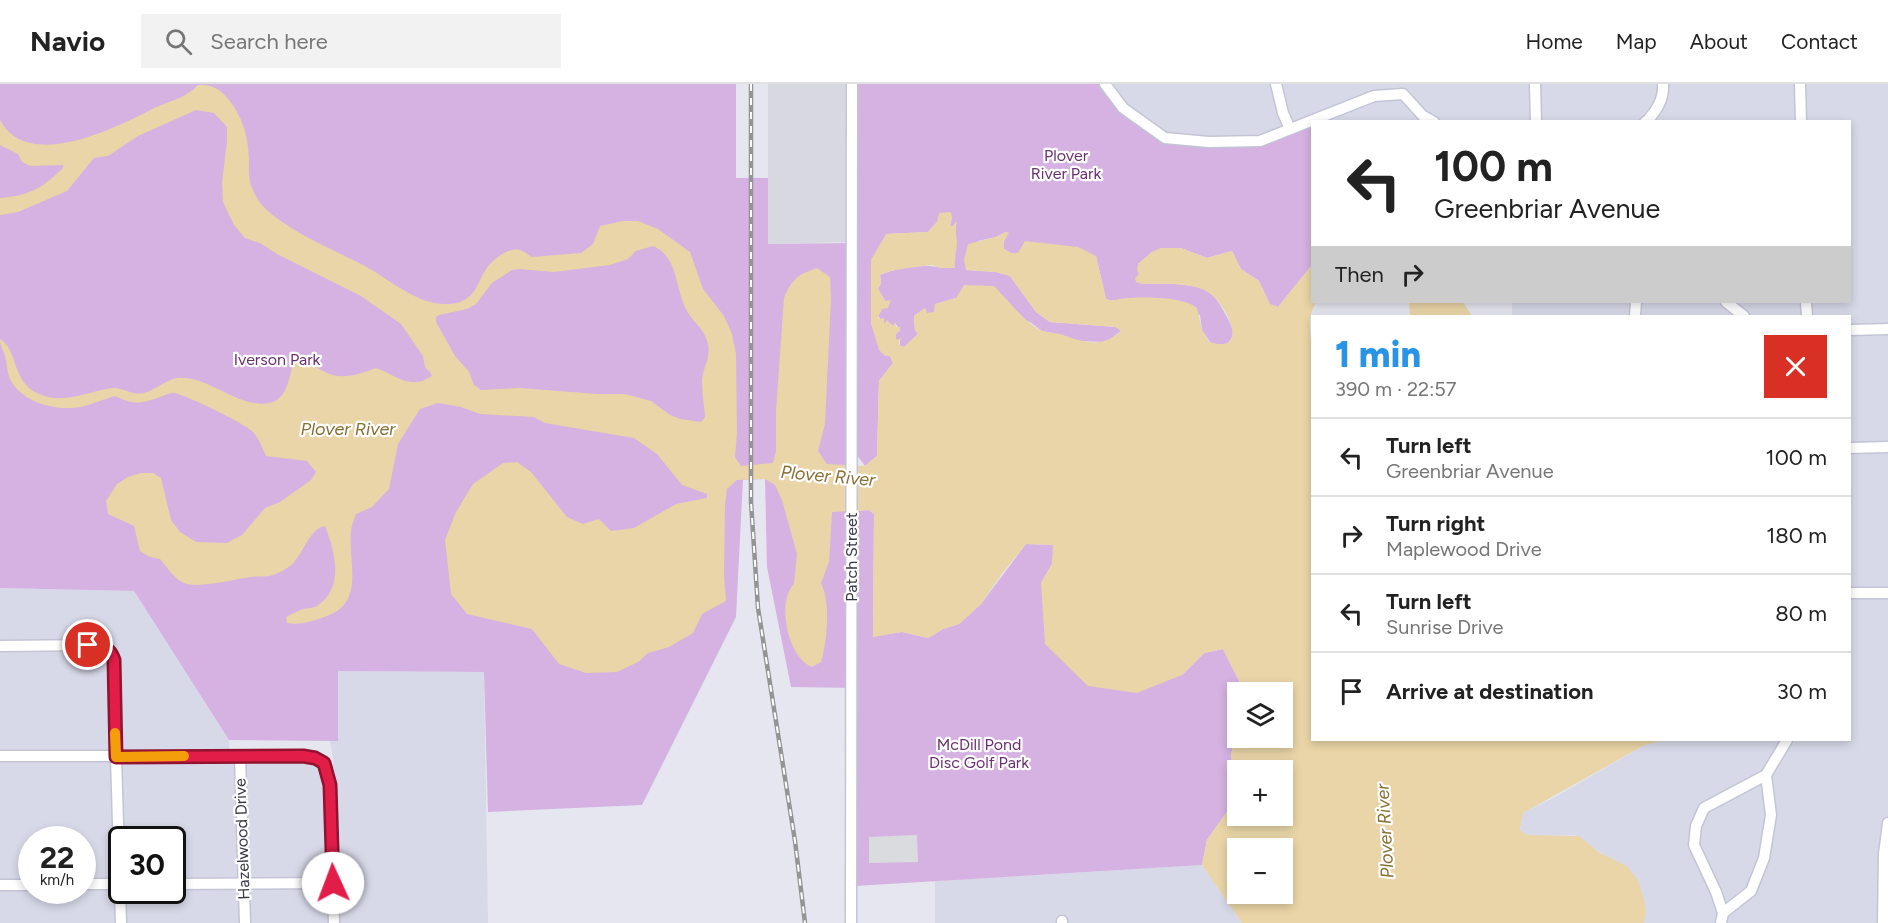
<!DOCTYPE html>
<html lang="en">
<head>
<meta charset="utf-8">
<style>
  :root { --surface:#fff; --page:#f2f2f2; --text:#222; --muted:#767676; --line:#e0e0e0; --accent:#2993e5 }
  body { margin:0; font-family:Figtree,sans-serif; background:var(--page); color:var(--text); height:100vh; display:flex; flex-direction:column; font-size:22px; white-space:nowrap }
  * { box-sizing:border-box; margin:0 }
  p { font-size:20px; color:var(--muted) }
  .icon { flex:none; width:33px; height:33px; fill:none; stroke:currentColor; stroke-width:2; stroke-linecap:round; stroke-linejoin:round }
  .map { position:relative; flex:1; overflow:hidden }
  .details { position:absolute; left:1311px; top:231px; width:540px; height:426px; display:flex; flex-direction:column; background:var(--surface); border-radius:0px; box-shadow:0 3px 9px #0003 }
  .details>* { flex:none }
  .hud { position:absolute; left:1311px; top:36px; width:540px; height:183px; border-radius:0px; box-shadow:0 3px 9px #0003; background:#fff; color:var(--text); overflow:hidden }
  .buttons { position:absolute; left:1227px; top:598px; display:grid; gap:12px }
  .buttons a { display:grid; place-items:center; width:66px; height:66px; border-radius:0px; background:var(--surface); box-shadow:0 3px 9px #0003; font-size:30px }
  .speed { position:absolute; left:18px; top:742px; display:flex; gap:12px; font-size:30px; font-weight:700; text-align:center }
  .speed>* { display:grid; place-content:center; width:78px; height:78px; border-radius:50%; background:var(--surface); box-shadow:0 3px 9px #0003; line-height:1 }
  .speed small { font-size:15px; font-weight:400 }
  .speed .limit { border:3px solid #111; border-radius:9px; background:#fff; color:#111 }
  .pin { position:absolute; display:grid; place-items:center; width:51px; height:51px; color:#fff; margin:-26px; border:3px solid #fff; border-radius:50%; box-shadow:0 2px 6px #0007 }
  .me { position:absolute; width:66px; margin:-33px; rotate:358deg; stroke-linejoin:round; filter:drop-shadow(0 0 4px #0008) }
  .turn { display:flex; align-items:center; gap:21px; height:126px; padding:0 24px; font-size:27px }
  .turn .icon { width:78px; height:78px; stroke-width:2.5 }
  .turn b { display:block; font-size:42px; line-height:51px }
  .then { display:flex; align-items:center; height:57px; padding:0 24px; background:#0003; gap:12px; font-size:22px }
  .round { display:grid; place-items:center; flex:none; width:63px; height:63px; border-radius:0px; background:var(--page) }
  .summary { display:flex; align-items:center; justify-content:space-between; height:102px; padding:0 24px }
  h1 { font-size:36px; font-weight:800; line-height:45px; color:var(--accent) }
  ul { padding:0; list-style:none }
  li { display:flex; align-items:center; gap:18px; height:78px; padding:0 24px; border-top:2px solid var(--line) }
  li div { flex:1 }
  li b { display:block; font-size:22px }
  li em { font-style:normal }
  header { display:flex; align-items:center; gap:36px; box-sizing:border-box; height:84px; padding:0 30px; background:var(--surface); border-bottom:2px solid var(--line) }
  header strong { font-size:28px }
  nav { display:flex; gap:33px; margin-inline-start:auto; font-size:21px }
  .search { width:420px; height:54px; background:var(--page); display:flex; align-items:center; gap:15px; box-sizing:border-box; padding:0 21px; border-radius:0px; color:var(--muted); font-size:22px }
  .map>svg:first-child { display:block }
  .residential { fill:#d8d9e8; fill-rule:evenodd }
  .industrial { fill:#d8d9e0 }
  .green { fill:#d5b2e2 }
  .parking { fill:#dadbdf }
  .water { fill:#e9d5a7; fill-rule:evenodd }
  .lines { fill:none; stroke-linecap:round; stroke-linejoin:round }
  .minor-casing { stroke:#c3c4d6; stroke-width:13 }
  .minor { stroke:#fff; stroke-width:10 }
  .rail-casing { stroke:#949494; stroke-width:4.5 }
  .rail { stroke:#fff; stroke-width:2; stroke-dasharray:7; stroke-linecap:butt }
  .route-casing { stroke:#92132f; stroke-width:15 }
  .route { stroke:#e11d48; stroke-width:10 }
  .slow { stroke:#f59e0b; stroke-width:10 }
  .labels { text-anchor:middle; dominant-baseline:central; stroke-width:4.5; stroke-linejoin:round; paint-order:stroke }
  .park-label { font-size:16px; fill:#692f6f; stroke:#fff }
  .street-label { font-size:16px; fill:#363743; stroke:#fff }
  .water-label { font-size:18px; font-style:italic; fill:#876e32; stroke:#fff }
</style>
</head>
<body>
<header>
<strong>Navio</strong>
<div class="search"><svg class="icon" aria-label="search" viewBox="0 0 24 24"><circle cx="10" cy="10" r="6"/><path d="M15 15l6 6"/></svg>Search here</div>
<nav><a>Home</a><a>Map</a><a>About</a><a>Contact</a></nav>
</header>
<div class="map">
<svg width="1888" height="839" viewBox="0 0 1888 839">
  <rect width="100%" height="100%" fill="#e6e6f1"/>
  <!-- residential -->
  <g class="residential">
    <polygon points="1106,0 1888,0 1888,839 1644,839 1626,786 1575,751 1536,752 1527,751 1520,746 1523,729 1557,712 1643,662 1663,656 1850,656 1850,232 1512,232 1512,218 1850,218 1850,38 1327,38 1326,31 1275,52 1165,54 1123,24"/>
    <path d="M0,504l134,3 95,149 1,20 83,1 11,9 10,-7 -4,-22h8v-70l146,1 4,251h-488zM32,756h50v51h-50zM122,756h50v51h-50z"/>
    <polygon points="1202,781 1242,839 935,839 935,797"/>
  </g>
  <!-- industrial -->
  <polygon class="industrial" points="768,0 852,0 851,158 768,160"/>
  <!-- green -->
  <path class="green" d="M0,0h736v94h32v66l83,-1 1,-159h254l17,24 42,30 79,4 82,-28 1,7 -15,1v143l-34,42 -8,-2 -11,-24 -18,-12 -9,-18 -25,7 -26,-10 -29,4 -14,12 4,20c18,0 52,-2 66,8 9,5 15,18 20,27 5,10 8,16 -1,25l-9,1 -8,-3 -8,-12 -2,-15 -72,-17 -16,3 -6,-2 -10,-43 -85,-3 -7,-4v-8l4,-8 -2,-1 -10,5 -18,4 -12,29 30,2 14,4 26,36 14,10 66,5 5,4 -15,11 -28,-1 -16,-6 -20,-4 -12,-9 -74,-24 -20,6 -2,9h-7l-2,-5 -11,8 1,14 3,4 -14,13 -4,-1v-6h-4v-6l4,-4 -5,-7 -2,3 -9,-2 -6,-8 8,-14 -8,-13 3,-6 -1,-8c15,-7 46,-12 61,-7 21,-19 12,-21 15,-46l-3,4h-3l2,-9 -15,5 -9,10 -42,2 -15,89 13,32 6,1 3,7 -14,18 -2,75 -12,10 -9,-12v57l13,-1 5,4 -1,122 29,-4 26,6 15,-9 16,-5 22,-20 45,-60 28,1 -2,19 -11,19 141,92 22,-22 19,-4 22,44h-7l-1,40 -6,21 5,45 -29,41 -5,25 -347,21v-198l-64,-1 -24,-120 -2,-88 -22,1 -7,137 -94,188 -154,7 -4,-140 -146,-1v70l-109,-1 -95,-149 -134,-3z"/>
  <!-- parking -->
  <polygon class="parking" points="917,751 918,778 869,779 869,753"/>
  <!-- water -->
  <g class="water">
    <path d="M198,1c15,-1 22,4 31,15 14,18 19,36 20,59 0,11 -1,21 4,31 6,16 20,26 34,35 24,16 51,27 76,40 26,14 55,41 86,39 29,-2 27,-23 40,-39 7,-8 21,-18 31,-15 4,1 8,5 12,7l49,-4 12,-9 7,-18 23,-5h15l20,8 32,23 13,37 21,27 8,18 4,20 1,79 -2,24 6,9 32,-3 3,-12v-40l8,-113c8,-19 13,-23 33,-30l13,9 1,22 -6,125 -7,27 9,13 38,2 12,-10 2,-75 14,-18 -3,-7 -6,-1 -5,-5 -8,-27v-63l15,-26 42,-2 9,-10 2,-9 12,-1 1,5 -2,9h3l4,-5c-2,8 -1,13 0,20 0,9 -3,18 -2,27h-14l-9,-3 -25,3 -17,3 -10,4 1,8 -3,6 7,12 6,-1 -3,8 -6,1 -4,8 1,2 5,-1v6l3,-4 6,6 3,-4v5h4v3l-4,4v6l6,-2 -3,4 1,4 4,1 14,-13 -3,-4 -1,-14 11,-8 2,5 7,-1 1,-8 21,-6 8,-13 30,1c12,12 32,38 48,45 5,2 12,1 18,3 22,8 42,15 61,-3l-5,-4 -66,-5 -14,-10 -26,-36 -14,-4 -30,-2 -2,-10 4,-16 28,-7 10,-5 3,1 -5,8v8l7,4h7l7,-12 53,6 18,9 10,43c9,3 15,-1 24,-1 18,-1 53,-1 67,10l5,22 7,12c44,13 16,-40 -1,-50 -16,-10 -48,-8 -66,-8l-6,-2 -1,-4 4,-4 -2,-4 1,-6 14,-12 9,-4h20l26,10 25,-7 9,18 18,12 11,23 8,3 34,-42v37h4c-8,15 -7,28 -4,44v394h351l-20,6 -120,67 -3,17 7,5 52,1 21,17 27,13 11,14 6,19 2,12 -2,12h-402l-40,-58 5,-25 29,-41 -5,-45 6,-21 1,5h44v-45h-37l-22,-44 -19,4 -22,22 -45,18 -49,-7 -43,-42 -4,-61 11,-19 1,-19 -27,-1 -25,31 -20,29 -22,20 -16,5 -15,9 -26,-6 -29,5 1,-123 -5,-4 -37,2 -3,50 -8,21c10,20 6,58 0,79l-9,5c-24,-9 -36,-65 -18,-83l3,-30 -15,-54 -7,-15 -10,-6 -28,1 -10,9 -2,15 -1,72 2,25 -24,13 -9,19 -24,14 -21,6 -10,9 -21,10 -31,1 -27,-9 -27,-35 -65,-15 -16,-20 -6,-54 11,-28 17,-28 30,-21 14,-1 14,10 36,45 16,7 16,-5 12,12 23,-3 42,-24 31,-6v-4l-25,-9 -25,-31 -23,-16 -89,-15 -11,-6 -54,-3 -19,-7 -23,-4 -18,6 -22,35 -9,45 -17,18 -16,7c-2,6 -5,12 -5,18 -3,32 15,72 -27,85 -13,5 -24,8 -37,6l-1,-6c6,-3 11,-6 17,-8 5,-1 10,-1 14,-3 28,-19 18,-54 8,-80 -16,2 -22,30 -35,40 -5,4 -15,9 -21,10 -6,1 -12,0 -18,1 -16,2 -55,13 -69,5 -9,-5 -15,-15 -22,-23l-10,-2 -10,-6 -6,-25 -26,-12 -2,-13 11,-17 11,-7 13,-4h12l8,5 10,42 9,12 16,10 31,1 15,-8 23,-27 15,-6 31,-22 5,-8 -9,-11 -41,-5c-4,-9 -7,-18 -14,-25 -7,-7 -69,-38 -79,-38 -5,0 -9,3 -13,4 -20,7 -26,8 -45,-1 -15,4 -29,12 -45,12 -21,1 -50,-8 -60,-29 -3,-7 -3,-16 -5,-23 -2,-7 -5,-10 -5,-17 19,12 11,41 37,54 26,13 50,-2 76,-5 10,-1 20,8 31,5 11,-3 22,-13 33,-15 31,-4 64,34 96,24 15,-5 17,-29 21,-43 17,-1 17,6 31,13 17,9 35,2 51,-4 21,7 33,23 56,8l-2,-4 -5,-5 -2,-11 -22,-32 -40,-28 -84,-42 -17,-11 -15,-5 -11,-13 -11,-23 -1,-19 5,-42v-14l-13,-14 -18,-3 -58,26 -30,20 -14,2 -27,33 -49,21 -18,3v-17c31,-3 41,-9 63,-30v-3l-33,1 -8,-4 -4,-8 -18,-9v-25c28,53 118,7 154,-12 16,-7 32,-10 44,-23zM653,162c25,10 22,42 33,63 6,13 19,20 22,35 3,13 -5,23 -6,36 0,12 2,25 3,37l-4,5 -21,-3 -10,-4 -19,-14 -26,-7h-28l-77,-6 -39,2 -7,-5 -5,-13 -14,-16 -19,-34v-5l3,-2 28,-6 9,-5 16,-21 20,-13 8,-1 34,3 56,-7 18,-6 8,-8zM1238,687h44v45h-44zM1238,765h44v45h-44z"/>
    <polygon points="1409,218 1463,218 1472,232 1410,232"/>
  </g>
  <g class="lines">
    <!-- minor casing -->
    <g class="minor-casing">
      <g id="minor">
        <polyline points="1105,0 1123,24 1165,54 1209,58 1260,57 1374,12 1403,10 1423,32 1434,38"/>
        <polyline points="1276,0 1283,29 1290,45"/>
        <polyline points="1535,0 1536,38"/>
        <polyline points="1800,0 1801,38"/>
        <path d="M1645,38l2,-1c10,-11 17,-22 16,-37"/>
        <polyline points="1726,218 1744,232"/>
        <polyline points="1806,218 1807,232"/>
        <polyline points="1635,232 1636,218"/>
        <polyline points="1850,246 1888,245"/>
        <polyline points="1850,364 1888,363"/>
        <polyline points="1850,509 1888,509"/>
        <polyline points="0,562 97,561 108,565 113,572 121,839"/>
        <polyline points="0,672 303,672 315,674 324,679 330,701 334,839"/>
        <polyline points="240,672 245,839"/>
        <polyline points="82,800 122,800"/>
        <polyline points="172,800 333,799"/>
        <polyline points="0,801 32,801"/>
        <polyline points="1723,829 1751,807 1764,774 1771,731 1766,691"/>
        <polyline points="1062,837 1062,839"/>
        <polyline points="851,839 852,0"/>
        <polyline points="1721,839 1723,829 1716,808 1694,761 1696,742 1704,724 1766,691 1787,656"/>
        <polyline points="1883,839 1884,770 1888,739"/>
      </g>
    </g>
    <!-- minor -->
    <use href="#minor" class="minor"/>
    <!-- rail casing -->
    <g class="rail-casing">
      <polyline id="rail" points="751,0 751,418 758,524 795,757 805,839"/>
    </g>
    <!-- rail -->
    <use href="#rail" class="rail"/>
  </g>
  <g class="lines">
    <!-- route casing -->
    <g class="route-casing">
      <path id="route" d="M88,561c13,0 22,2 26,15l2,97 187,-1 12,2 9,5 6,22 3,98"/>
    </g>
    <!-- route -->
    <use href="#route" class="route"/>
    <!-- slow -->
    <polyline class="slow" points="115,649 116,673 184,672"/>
  </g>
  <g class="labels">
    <!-- park labels -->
    <g class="park-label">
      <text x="1066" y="71">Plover<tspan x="1066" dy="18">River Park</tspan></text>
      <text x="277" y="275">Iverson Park</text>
      <text x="979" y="660">McDill Pond<tspan x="979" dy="18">Disc Golf Park</tspan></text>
    </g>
    <!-- street labels -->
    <g class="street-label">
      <text transform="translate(851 473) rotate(-90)">Patch Street</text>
      <text transform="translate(242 755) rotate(-92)">Hazelwood Drive</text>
    </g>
    <!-- water labels -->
    <g class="water-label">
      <text x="348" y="345">Plover River</text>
      <text transform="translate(828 392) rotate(5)">Plover River</text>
      <text transform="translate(1385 747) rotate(-93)">Plover River</text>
    </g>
  </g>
</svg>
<div class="buttons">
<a><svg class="icon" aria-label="layers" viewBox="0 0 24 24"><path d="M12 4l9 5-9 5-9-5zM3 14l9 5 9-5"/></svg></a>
<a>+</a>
<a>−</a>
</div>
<div class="speed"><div>22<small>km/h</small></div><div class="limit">30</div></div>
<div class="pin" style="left:88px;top:561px;background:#d93025"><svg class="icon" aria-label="arrive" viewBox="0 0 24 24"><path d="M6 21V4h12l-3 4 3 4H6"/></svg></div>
<svg class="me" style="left:333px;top:799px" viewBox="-20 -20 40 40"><circle r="19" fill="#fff"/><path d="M0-13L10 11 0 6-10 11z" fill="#e11d48"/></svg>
<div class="hud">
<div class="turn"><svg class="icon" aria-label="left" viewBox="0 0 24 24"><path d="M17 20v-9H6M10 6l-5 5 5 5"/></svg><div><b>100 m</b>Greenbriar Avenue</div></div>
<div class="then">Then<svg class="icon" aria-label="right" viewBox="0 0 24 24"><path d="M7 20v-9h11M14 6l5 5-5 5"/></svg></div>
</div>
<section class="details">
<div class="summary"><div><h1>1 min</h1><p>390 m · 22:57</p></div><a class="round" style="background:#d93025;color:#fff"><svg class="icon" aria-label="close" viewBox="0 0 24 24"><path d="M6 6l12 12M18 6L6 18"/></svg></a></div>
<ul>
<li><svg class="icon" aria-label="left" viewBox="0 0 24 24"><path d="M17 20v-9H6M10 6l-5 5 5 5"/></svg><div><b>Turn left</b><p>Greenbriar Avenue</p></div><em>100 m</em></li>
<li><svg class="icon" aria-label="right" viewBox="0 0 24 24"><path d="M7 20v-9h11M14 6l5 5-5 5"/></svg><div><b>Turn right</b><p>Maplewood Drive</p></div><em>180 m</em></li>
<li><svg class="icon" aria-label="left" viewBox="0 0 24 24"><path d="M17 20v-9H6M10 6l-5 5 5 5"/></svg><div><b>Turn left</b><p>Sunrise Drive</p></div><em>80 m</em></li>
<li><svg class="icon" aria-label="arrive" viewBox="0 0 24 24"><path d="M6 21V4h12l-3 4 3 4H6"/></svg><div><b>Arrive at destination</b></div><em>30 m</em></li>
</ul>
</section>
</div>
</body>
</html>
